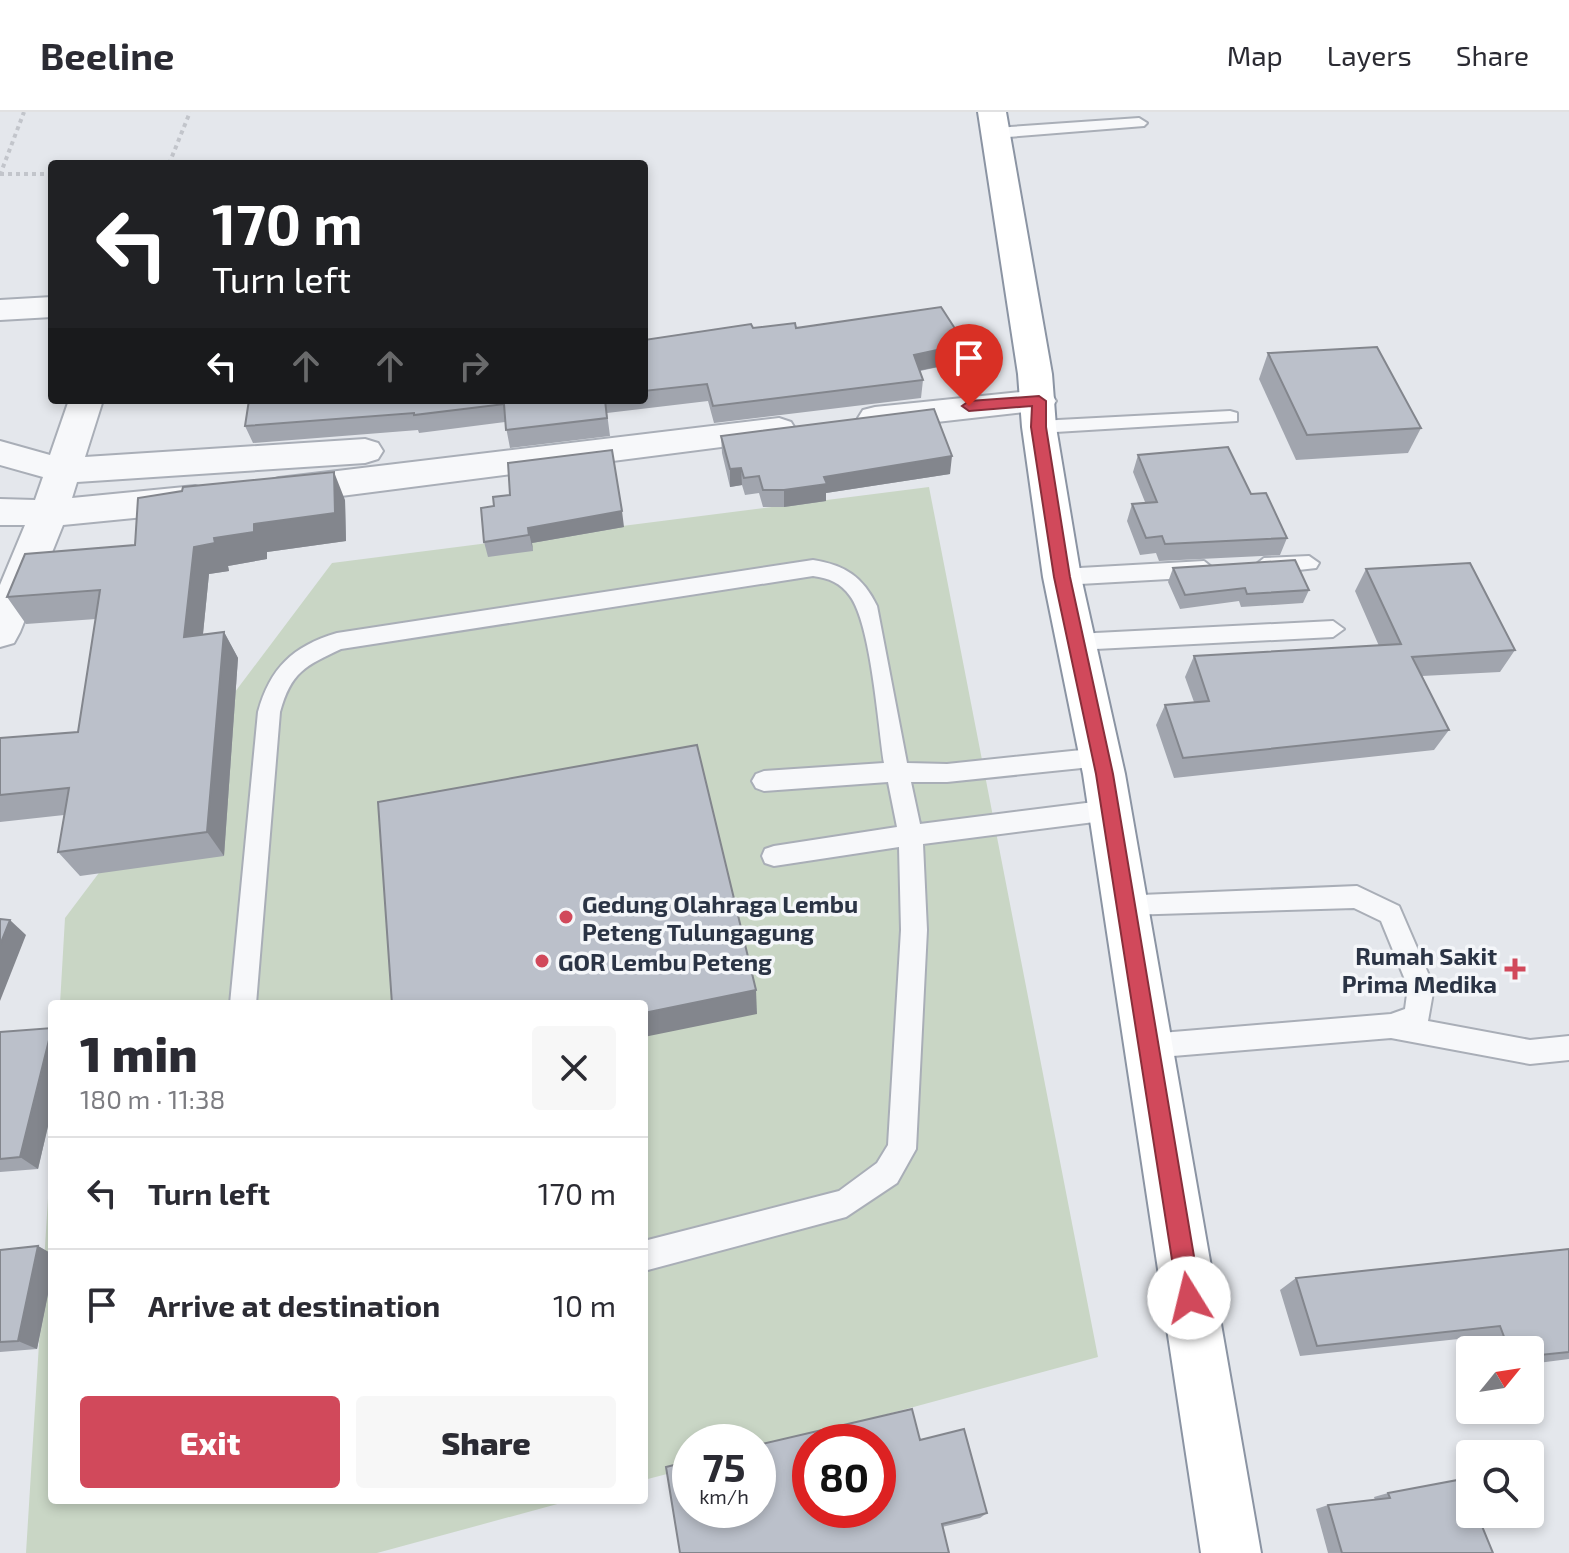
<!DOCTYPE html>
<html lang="en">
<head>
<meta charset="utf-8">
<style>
  :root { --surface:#fff; --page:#f7f7f7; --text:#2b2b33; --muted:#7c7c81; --line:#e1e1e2; --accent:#d1495b }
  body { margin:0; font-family:"Exo 2",sans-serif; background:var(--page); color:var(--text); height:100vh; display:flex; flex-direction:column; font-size:30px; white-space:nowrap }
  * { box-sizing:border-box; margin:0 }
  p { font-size:26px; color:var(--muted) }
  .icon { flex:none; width:44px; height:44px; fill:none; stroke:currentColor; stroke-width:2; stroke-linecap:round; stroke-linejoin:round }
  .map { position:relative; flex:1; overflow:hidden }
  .drawer { position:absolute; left:48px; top:888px; width:600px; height:504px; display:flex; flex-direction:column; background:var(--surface); border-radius:8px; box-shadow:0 4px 12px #0003 }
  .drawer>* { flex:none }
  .top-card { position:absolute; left:48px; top:48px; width:600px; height:244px; border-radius:8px; box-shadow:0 4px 12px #0003; background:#202124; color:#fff; overflow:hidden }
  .needle { width:52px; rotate:60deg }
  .controls { position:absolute; left:1456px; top:1224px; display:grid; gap:16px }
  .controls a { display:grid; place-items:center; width:88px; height:88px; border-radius:8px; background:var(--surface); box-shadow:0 4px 12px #0003; font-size:40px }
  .speed { position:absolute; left:672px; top:1312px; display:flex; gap:16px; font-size:40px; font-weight:700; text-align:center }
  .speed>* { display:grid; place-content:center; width:104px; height:104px; border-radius:50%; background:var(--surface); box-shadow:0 4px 12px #0003; line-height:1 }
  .speed small { font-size:20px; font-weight:400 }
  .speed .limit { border:12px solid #d22; background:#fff; color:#111 }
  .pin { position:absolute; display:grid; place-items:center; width:68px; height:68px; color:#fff; margin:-82px -34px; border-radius:50% 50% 50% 0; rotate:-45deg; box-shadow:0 0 8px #0007 }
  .pin .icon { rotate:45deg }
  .me { position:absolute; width:88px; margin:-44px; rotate:351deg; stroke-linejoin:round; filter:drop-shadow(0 0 6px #0008) }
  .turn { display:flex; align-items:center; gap:28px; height:168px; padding:0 32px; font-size:36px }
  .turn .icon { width:104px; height:104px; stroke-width:2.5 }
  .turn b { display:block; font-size:56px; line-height:68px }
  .lanes { display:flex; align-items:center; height:76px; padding:0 32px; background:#0003; justify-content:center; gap:40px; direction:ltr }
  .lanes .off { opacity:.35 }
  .round { display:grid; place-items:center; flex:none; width:84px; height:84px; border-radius:8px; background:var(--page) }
  .overview { display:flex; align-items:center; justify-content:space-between; height:136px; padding:0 32px }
  h1 { font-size:48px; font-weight:800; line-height:60px }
  .primary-button { display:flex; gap:16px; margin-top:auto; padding:16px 32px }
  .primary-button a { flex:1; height:92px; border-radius:8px; background:var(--accent); color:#fff; font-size:32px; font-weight:800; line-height:92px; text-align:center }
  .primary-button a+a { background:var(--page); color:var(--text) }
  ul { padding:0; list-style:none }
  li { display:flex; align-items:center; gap:24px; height:112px; padding:0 32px; border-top:2px solid var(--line) }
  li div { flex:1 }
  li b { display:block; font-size:30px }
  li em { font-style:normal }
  header { display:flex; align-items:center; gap:48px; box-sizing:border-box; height:112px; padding:0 40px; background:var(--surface); border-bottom:2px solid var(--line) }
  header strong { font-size:38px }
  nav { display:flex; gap:44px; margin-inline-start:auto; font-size:28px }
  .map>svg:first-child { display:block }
  .green { fill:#c9d6c5 }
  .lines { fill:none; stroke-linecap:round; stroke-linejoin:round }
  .lane-casing { stroke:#a9aeb7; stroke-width:4 }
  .street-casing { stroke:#a9aeb7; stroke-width:4 }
  .highway-casing { stroke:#8b94a3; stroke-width:4 }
  .path { stroke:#c2c5cb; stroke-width:4; stroke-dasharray:4 4; stroke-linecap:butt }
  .lane { fill:#f7f8fa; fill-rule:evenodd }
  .street { fill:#f7f8fa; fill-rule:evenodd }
  .highway { fill:#fff; fill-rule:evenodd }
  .wall { fill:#a1a5ae }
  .shaded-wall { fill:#83868d }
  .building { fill:#bbc0ca; stroke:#83868d; stroke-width:2; fill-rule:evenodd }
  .route { fill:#d1495b; stroke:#882f3b; stroke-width:2 }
  .poi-dot { fill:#d1495b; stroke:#f4f6f9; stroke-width:3 }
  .labels { text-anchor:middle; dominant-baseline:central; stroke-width:7; stroke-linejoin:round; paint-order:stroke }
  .poi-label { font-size:24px; font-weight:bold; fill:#2b3445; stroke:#f4f6f9; text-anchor:start }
</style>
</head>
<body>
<header>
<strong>Beeline</strong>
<nav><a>Map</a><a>Layers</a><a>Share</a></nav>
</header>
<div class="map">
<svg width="1569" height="1441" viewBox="0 0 1569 1441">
  <rect width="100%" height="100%" fill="#e4e7ec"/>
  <!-- green -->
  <g class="green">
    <polygon points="929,375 1098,1245 758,1337 758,1330 690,1330 690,1356 644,1368 644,892 60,892 65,806 332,451"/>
    <polygon points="52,1022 52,1388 572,1388 377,1441 26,1441"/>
  </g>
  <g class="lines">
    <!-- lane casing -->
    <g class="lane-casing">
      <g id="lane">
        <polygon points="1139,6 1147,11 1144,14 995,26 987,21 995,16"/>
        <polygon points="1230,299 1237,301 1237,309 1039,321 1029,315 1039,309"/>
        <polygon points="1309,444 1319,451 1316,456 1264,462 1254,454 1264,446"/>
        <path d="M813,448c32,5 50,17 64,46l30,157 40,1 154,-16 8,2 4,7 -4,7 -8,2 -154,16h-36l9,42 190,-24 8,3 4,7 -4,7 -8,3 -187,24 4,86 -11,219 -19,34 -51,34 -202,54v-30l195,-50 38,-28 11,-18 13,-215 -2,-83 -125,19 -9,-3 -3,-7 3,-7 9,-3 123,-19 -9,-45 -124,9 -8,-3 -4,-7 4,-7 8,-3 120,-8c-6,-38 -13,-139 -34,-167 -9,-13 -21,-18 -37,-20l-472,73c-36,17 -50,23 -61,63l-24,292h-26l28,-292c12,-44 35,-66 79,-79z"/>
        <polygon points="1204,449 1214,457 1204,465 1062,473 1052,465 1062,457"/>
        <polygon points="1333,509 1344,517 1333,525 1076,538 1065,530 1076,522"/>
        <polygon points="1357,774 1399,794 1434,875 1428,909 1530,928 1569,924 1569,948 1530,952 1391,926 1149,946 1140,943 1136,934 1140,925 1149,922 1391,902 1405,897 1408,875 1381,809 1354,796 1126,803 1117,800 1114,792 1117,784"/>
      </g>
    </g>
    <!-- street casing -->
    <g class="street-casing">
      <g id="street">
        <polygon points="52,185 52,205 0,208 0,188"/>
        <polygon points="1039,278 1051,281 1056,289 1051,297 875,317 863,314 858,306 863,298 875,295"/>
        <polygon points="69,288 103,288 85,345 365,327 378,331 383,339 378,347 365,351 77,370 72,386 195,374 208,378 213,387 208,396 195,400 63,413 20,520 14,531 0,535 0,473 25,413 0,413 0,387 35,388 43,365 0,353 0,329 50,343"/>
        <polygon points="779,306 791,310 796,318 791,326 279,392 266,388 261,379 266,370 279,366"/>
      </g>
    </g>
    <!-- highway casing -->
    <g class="highway-casing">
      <polygon id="highway" points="978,0 1006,0 1052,262 1056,315 1081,465 1125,662 1261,1441 1201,1441 1083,662 1043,465 1022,315 1018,262"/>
    </g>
    <!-- path -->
    <g class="path">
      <polyline points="169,52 190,0"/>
      <polyline points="0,62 52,62"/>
      <polyline points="0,63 24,0"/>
    </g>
    <!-- lane -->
    <use href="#lane" class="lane"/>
    <!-- street -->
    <use href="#street" class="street"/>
    <!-- highway -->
    <use href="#highway" class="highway"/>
  </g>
  <!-- wall -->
  <g class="wall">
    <polygon points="753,216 796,216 962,250 920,259 923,268 921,286 714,311 708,289 607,301 610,324 510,336 505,310 419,321 418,318 253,331 245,314 249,288 644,288 644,228"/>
    <polygon points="1268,241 1421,316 1408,341 1296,348 1259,267"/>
    <polygon points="721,324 950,362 826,381 826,389 784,395 763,395 759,381 745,383 742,373 730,375 722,341"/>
    <polygon points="1138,343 1251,382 1287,426 1280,443 1159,449 1156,441 1140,443 1127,409 1132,392 1145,390 1133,360"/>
    <polygon points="345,388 346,429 267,440 267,447 228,454 229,459 209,462 203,522 224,520 238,546 224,744 80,764 58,740 64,703 0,710 0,626 78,620 96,507 26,512 7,485 135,433"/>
    <polygon points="481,396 624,415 532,431 533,439 488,445 484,430"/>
    <polygon points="1173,456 1309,478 1303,491 1241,495 1239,489 1180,497 1168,470"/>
    <polygon points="1366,457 1515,538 1500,560 1422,564 1449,618 1434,638 1174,666 1156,613 1165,593 1194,590 1185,565 1194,544 1379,534 1355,479"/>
    <polygon points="52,916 52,997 38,1057 0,1060 0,920"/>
    <polygon points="38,1134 52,1142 52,1162 37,1237 0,1240 0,1138"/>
    <polygon points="1569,1137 1569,1247 1530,1252 1530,1238 1482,1238 1477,1225 1300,1244 1280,1178 1296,1166"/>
    <polygon points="920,1328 987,1401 980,1406 942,1415"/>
    <polygon points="1388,1381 1493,1441 1328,1441 1316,1397 1328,1393 1375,1388 1374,1385"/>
  </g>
  <!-- shaded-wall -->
  <g class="shaded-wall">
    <polygon points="965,232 962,250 912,260 914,243"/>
    <polygon points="952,344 950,362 826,381 826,389 784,395 784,378 824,365"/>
    <polygon points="741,356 742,373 730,375 730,357"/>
    <polygon points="334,360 345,388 346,429 267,440 267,447 228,454 229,459 209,462 200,551 184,525 194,435 214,426 254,412"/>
    <polygon points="622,399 624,415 532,431 533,439 528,416"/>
    <polygon points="224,520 238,546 224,744 207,720"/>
    <polygon points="10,808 26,823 0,889 0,833"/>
    <polygon points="756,878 757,902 644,925 644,901"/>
    <polygon points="52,916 52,997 38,1057 20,1045"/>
    <polygon points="38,1134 52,1142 52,1162 37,1237 18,1229"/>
  </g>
  <!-- building -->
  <g class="building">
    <polygon points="941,195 965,232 914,243 923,268 713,294 707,272 644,279 644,228 751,212 753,216 795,211 796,216"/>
    <polygon points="1377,235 1421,316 1307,323 1268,241"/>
    <polygon points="249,288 605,288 607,306 506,318 504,292 414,303 414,301 245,314"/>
    <polygon points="934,297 952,344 824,365 827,372 784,378 763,378 759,364 744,366 741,356 730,357 721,324"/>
    <polygon points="1228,335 1251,382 1266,381 1287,426 1165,432 1162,424 1146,426 1132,392 1157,390 1138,343"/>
    <polygon points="612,338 622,399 528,416 529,423 484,430 481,396 494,394 493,385 510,383 508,351"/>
    <polygon points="334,360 335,401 254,412 254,420 214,426 215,431 194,435 184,525 224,520 207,720 58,740 69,676 0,683 0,626 78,620 100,478 7,485 25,442 135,433 138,386 182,379 183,375"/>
    <polygon points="1295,448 1309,478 1247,482 1245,476 1185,483 1173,456"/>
    <polygon points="1470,451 1515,538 1412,545 1449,618 1183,646 1165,593 1209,589 1194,544 1401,532 1366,457"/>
    <polygon points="697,633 756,878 644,901 644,892 392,892 378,690"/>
    <polygon points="0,807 10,808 0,833"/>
    <polygon points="52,916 20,1045 0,1047 0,920"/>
    <polygon points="38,1134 18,1229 0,1230 0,1138"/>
    <polygon points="1569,1137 1569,1240 1530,1244 1530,1238 1509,1238 1500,1214 1317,1234 1296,1166"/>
    <path d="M912,1297l8,31 44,-11 23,84 -45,11 7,29h-269l-14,-86 24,-6v49h68v-65zM810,1330h68v68h-68z"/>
    <polygon points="1463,1367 1470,1384 1470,1402 1477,1402 1493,1441 1342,1441 1328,1393 1390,1386 1388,1381"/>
  </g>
  <!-- route -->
  <polygon class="route" points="1039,284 1046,289 1046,315 1070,465 1113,662 1201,1186 1197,1194 1189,1197 1181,1194 1178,1186 1096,662 1054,465 1031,315 1032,294 969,299 962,294 969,289"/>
  <!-- markers -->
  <g class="poi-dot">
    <circle cx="566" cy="805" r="8"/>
    <circle cx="542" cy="849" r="8"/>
    <path d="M1511 845h8v8h8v8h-8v8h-8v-8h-8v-8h8z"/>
  </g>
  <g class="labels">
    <!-- poi labels -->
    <g class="poi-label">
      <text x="582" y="791">Gedung Olahraga Lembu<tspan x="582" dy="28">Peteng Tulungagung</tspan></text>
      <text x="1497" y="843" text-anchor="end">Rumah Sakit<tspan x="1497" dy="28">Prima Medika</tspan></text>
      <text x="558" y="849">GOR Lembu Peteng</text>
    </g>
  </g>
</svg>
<div class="controls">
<a><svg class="needle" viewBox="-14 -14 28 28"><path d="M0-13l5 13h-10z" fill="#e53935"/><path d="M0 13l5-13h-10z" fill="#7c7c81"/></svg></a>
<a><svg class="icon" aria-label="search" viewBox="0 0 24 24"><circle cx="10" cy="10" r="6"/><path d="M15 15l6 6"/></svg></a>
</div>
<div class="speed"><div>75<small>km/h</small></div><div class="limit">80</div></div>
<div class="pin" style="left:969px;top:294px;background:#d93025"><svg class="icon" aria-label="arrive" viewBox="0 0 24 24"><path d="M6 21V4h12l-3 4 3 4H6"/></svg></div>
<svg class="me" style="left:1189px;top:1186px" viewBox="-20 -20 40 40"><circle r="19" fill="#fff"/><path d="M0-13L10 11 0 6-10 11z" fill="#d1495b"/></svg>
<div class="top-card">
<div class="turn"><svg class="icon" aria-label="left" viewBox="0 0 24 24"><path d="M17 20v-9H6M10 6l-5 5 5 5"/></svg><div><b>170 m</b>Turn left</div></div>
<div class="lanes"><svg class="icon" aria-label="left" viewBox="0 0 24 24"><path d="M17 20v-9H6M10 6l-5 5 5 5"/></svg><svg class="icon off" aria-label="ahead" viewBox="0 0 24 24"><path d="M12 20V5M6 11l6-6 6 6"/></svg><svg class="icon off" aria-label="ahead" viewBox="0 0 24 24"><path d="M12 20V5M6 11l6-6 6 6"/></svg><svg class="icon off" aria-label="right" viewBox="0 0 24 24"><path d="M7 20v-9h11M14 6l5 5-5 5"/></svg></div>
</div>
<section class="drawer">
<div class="overview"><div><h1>1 min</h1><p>180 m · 11:38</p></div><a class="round"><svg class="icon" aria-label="close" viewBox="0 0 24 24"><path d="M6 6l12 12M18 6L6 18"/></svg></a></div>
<ul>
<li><svg class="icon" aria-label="left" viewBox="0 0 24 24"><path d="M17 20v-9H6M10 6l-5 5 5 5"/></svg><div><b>Turn left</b></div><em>170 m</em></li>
<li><svg class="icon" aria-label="arrive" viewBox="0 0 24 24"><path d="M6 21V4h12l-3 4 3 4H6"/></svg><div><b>Arrive at destination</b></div><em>10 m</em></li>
</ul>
<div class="primary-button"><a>Exit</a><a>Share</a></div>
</section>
</div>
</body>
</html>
